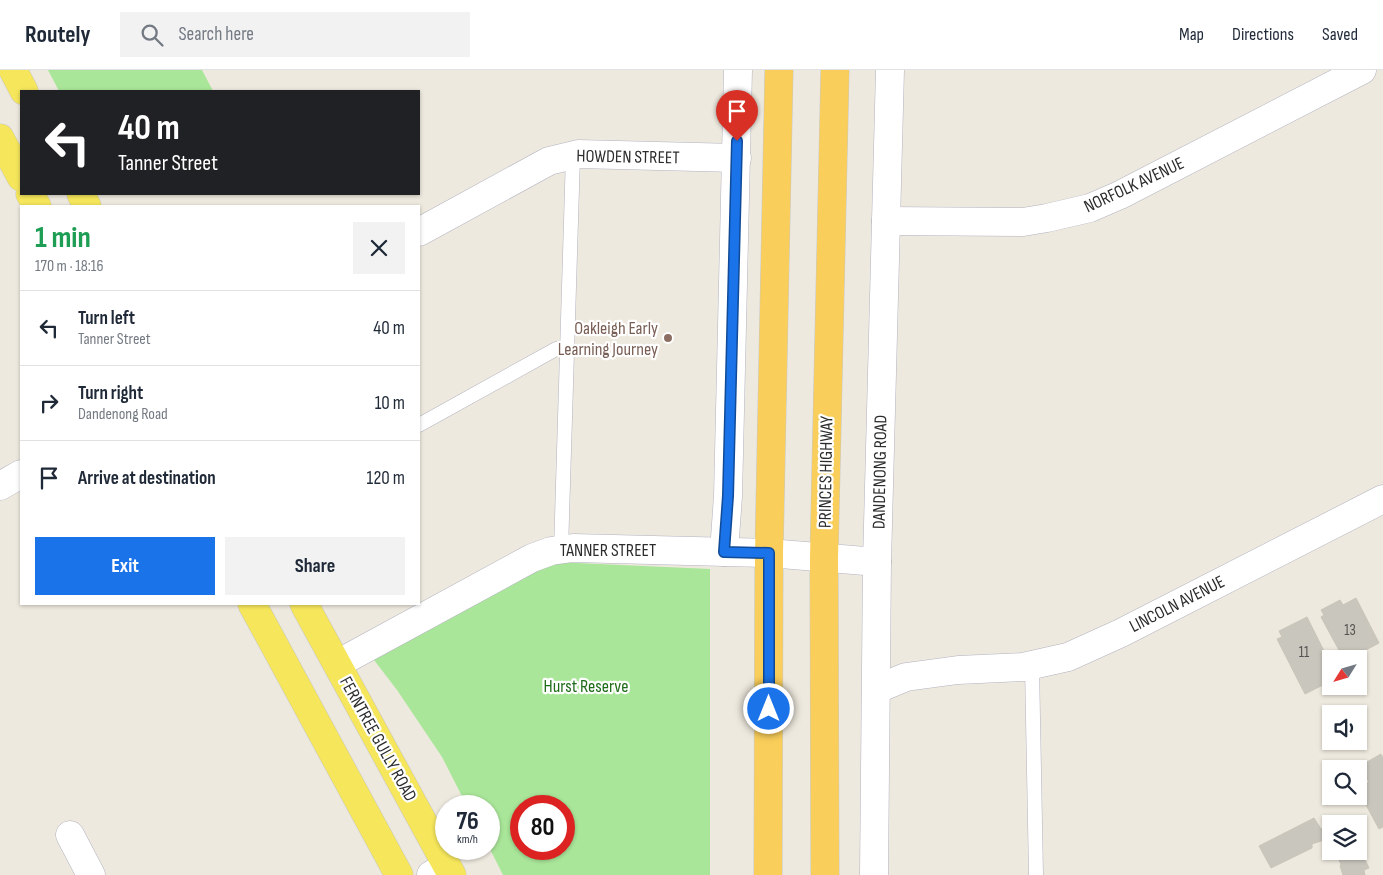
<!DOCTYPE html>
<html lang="en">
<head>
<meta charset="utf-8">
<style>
  :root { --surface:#fff; --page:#f2f2f3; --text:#1f2937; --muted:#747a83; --line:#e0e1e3; --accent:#1a73e8 }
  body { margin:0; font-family:"Sofia Sans Condensed",sans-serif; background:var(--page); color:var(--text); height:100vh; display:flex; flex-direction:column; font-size:19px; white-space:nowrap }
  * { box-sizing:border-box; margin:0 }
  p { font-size:16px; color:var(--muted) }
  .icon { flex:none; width:28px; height:28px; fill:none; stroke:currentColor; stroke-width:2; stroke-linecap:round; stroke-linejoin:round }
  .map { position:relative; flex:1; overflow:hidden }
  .sheet { position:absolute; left:20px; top:135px; width:400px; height:400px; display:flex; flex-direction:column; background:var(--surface); border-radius:0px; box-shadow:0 1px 4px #0004 }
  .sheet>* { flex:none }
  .hud { position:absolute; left:20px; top:20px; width:400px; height:105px; border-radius:0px; box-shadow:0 1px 4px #0004; background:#202124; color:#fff; overflow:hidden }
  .needle { width:32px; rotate:233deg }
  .controls { position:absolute; left:1322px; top:580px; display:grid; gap:10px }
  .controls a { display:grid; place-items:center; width:45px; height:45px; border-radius:0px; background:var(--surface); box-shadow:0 1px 4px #0004; font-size:25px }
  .speed { position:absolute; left:435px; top:725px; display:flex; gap:10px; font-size:25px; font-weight:700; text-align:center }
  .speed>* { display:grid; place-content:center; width:65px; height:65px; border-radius:50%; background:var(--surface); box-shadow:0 1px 4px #0004; line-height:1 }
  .speed small { font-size:12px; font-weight:400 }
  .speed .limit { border:8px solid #d22; background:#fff; color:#111 }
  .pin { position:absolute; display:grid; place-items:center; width:42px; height:42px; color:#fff; margin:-51px -21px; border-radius:50% 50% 50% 0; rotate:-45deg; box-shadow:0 0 5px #0007 }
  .pin .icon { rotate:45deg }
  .me { position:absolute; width:55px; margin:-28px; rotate:0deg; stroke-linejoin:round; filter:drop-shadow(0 0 4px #0008) }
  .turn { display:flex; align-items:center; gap:18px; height:105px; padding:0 15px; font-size:22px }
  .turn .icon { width:65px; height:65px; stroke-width:2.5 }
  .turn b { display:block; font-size:35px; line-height:42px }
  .round { display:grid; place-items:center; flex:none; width:52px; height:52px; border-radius:0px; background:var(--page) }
  .summary { display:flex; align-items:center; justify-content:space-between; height:85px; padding:0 15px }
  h1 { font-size:30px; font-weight:700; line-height:38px; color:#1e9e55 }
  .button { display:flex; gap:10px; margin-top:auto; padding:10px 15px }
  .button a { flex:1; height:58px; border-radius:0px; background:var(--accent); color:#fff; font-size:20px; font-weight:700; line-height:58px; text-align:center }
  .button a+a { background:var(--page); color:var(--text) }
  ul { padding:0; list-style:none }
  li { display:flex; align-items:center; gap:15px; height:75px; padding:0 15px; border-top:1px solid var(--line) }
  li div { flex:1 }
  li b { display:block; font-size:19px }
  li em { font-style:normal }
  header { display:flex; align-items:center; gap:30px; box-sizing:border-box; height:70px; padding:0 25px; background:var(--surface); border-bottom:1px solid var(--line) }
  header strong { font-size:24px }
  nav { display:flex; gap:28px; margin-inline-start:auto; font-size:18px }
  .search { width:350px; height:45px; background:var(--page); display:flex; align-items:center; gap:12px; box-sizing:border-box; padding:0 18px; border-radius:0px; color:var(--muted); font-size:19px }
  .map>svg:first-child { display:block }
  .green { fill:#a9e699; fill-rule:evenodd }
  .building { fill:#c9c6bd; stroke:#cac5b7 }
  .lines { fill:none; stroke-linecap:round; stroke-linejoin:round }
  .service-casing { stroke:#b2b2c0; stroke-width:15 }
  .minor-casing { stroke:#b2b2c0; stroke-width:29 }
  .primary-casing { stroke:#c8c8c8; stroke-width:29 }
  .trunk-casing { stroke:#c8c8c8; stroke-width:29 }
  .service { stroke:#fff; stroke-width:14 }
  .minor { stroke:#fff; stroke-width:28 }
  .primary { stroke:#f5e65b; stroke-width:28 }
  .trunk { stroke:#face5a; stroke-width:28 }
  .route-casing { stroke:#114b97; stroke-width:12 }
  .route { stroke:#1a73e8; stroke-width:9 }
  .education-dot { fill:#8d6e63; stroke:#fff; stroke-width:2 }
  .labels { text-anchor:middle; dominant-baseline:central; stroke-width:4.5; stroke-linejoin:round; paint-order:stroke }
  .number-label { font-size:15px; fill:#535250 }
  .street-label { font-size:18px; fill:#2c2c2c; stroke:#fff }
  .education-label { font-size:18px; fill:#785e54; stroke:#fff; text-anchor:end }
  .park-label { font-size:18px; fill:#1e6c18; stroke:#fff }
</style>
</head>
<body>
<header>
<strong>Routely</strong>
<div class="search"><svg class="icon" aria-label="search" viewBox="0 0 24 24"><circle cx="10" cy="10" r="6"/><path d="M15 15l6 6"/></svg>Search here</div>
<nav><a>Map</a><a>Directions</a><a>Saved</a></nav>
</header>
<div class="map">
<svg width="1383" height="805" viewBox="0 0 1383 805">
  <rect width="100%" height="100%" fill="#eee9de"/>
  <!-- green -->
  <g class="green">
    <polygon points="48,0 202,0 213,21 59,21"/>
    <path d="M554,492l156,7v306h-207l-14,-28v-41h-22l-25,-49 -45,-67 -23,-30zM521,736h43v43h-43z"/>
  </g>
  <!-- building -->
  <g class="building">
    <polygon points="1356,528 1379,573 1353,587 1349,580 1341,584 1321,547 1324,545 1321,540 1340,530 1343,535"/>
    <polygon points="1307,547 1331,595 1331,611 1305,624 1277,569 1282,567 1279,561"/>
    <polygon points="1381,684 1383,688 1383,757 1379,759 1359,722 1359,718 1369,712 1360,696"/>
    <polygon points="1314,748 1321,759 1342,748 1345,754 1331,754 1331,776 1327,769 1312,774 1312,778 1271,798 1259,776"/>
    <polygon points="1359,777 1369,798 1364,800 1365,805 1343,805 1340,796 1341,794 1334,781 1359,781"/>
  </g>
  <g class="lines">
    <!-- service casing -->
    <g class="service-casing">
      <g id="service">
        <polyline points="419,355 556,279 567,280"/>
        <polyline points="561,480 573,85"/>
        <polyline points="1032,596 1036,805"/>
      </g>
    </g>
    <!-- minor casing -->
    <g class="minor-casing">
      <g id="minor">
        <polyline points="886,151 1023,152 1047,148 1090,138 1120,125 1362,0"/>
        <polyline points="419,162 549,91 578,84 737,88"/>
        <polyline points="0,416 21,404"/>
        <polyline points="724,482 728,426 738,0"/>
        <polyline points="337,594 532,488 551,481 573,478 769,483 877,492"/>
        <polyline points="877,619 906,607 958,600 1023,597 1068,587 1121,563 1383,429"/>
        <polyline points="70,765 91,805"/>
        <polyline points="431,805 447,796"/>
        <polyline points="874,805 877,492 890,0"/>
      </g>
    </g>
    <!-- primary casing -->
    <g class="primary-casing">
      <g id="primary">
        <polyline points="13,0 24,21"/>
        <polyline points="0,68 21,107"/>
        <polyline points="30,124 37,136"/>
        <polyline points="81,124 87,136"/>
        <polyline points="252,534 399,805"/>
        <polyline points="304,534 452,805"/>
      </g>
    </g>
    <!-- trunk casing -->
    <g class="trunk-casing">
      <g id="trunk">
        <polyline points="768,805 769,483 779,0"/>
        <polyline points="825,805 824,488 835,0"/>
      </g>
    </g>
    <!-- service -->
    <use href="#service" class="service"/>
    <!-- minor -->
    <use href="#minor" class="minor"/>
    <!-- primary -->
    <use href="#primary" class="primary"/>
    <!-- trunk -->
    <use href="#trunk" class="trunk"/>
  </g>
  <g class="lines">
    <!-- route casing -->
    <g class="route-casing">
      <polyline id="route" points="737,71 728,426 724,482 769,483 769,639"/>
    </g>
    <!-- route -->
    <use href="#route" class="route"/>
  </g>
  <!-- markers -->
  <circle class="education-dot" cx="668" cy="268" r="5"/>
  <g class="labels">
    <!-- number labels -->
    <g class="number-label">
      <text x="1350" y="560">13</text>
      <text x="1304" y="582">11</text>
    </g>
    <!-- street labels -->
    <g class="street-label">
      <text transform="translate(628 87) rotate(1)">HOWDEN STREET</text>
      <text transform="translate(1134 115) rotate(-25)">NORFOLK AVENUE</text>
      <text transform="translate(826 402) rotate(-89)">PRINCES HIGHWAY</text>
      <text transform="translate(880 402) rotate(-89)">DANDENONG ROAD</text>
      <text x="608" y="480">TANNER STREET</text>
      <text transform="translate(1177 534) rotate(-27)">LINCOLN AVENUE</text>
      <text transform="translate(378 669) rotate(61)">FERNTREE GULLY ROAD</text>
    </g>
    <!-- education labels -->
    <g class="education-label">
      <text x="658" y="258">Oakleigh Early<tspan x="658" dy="21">Learning Journey</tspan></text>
    </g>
    <!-- park labels -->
    <g class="park-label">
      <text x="586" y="616">Hurst Reserve</text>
    </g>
  </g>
</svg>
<div class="controls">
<a><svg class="needle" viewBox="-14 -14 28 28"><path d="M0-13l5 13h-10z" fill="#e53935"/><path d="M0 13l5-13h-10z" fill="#747a83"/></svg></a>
<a><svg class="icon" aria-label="sound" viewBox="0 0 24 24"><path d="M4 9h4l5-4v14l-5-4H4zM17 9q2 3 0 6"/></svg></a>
<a><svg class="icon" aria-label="search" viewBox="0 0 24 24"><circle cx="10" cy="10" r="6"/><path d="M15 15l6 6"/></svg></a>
<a><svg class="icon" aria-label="layers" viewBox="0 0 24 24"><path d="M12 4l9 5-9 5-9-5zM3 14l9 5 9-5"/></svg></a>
</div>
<div class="speed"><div>76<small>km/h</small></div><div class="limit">80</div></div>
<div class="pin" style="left:737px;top:71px;background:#d93025"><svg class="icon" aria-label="arrive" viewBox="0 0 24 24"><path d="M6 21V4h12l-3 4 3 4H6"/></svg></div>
<svg class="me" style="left:769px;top:639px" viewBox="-20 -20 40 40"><circle r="17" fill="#1a73e8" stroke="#fff" stroke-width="3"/><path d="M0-11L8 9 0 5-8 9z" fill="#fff"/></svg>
<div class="hud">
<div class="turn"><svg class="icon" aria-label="left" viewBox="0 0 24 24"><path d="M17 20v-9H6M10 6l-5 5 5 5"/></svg><div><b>40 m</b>Tanner Street</div></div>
</div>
<section class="sheet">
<div class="summary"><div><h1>1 min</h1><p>170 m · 18:16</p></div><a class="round"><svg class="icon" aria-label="close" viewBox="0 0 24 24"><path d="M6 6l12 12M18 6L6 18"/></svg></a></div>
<ul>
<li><svg class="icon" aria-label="left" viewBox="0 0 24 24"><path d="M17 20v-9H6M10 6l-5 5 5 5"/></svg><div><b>Turn left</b><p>Tanner Street</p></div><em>40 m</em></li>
<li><svg class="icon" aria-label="right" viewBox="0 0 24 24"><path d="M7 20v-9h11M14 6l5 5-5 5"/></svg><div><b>Turn right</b><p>Dandenong Road</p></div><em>10 m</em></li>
<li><svg class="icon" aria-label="arrive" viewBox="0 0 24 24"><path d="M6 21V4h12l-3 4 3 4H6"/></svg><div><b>Arrive at destination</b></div><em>120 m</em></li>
</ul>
<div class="button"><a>Exit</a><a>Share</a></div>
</section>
</div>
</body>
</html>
